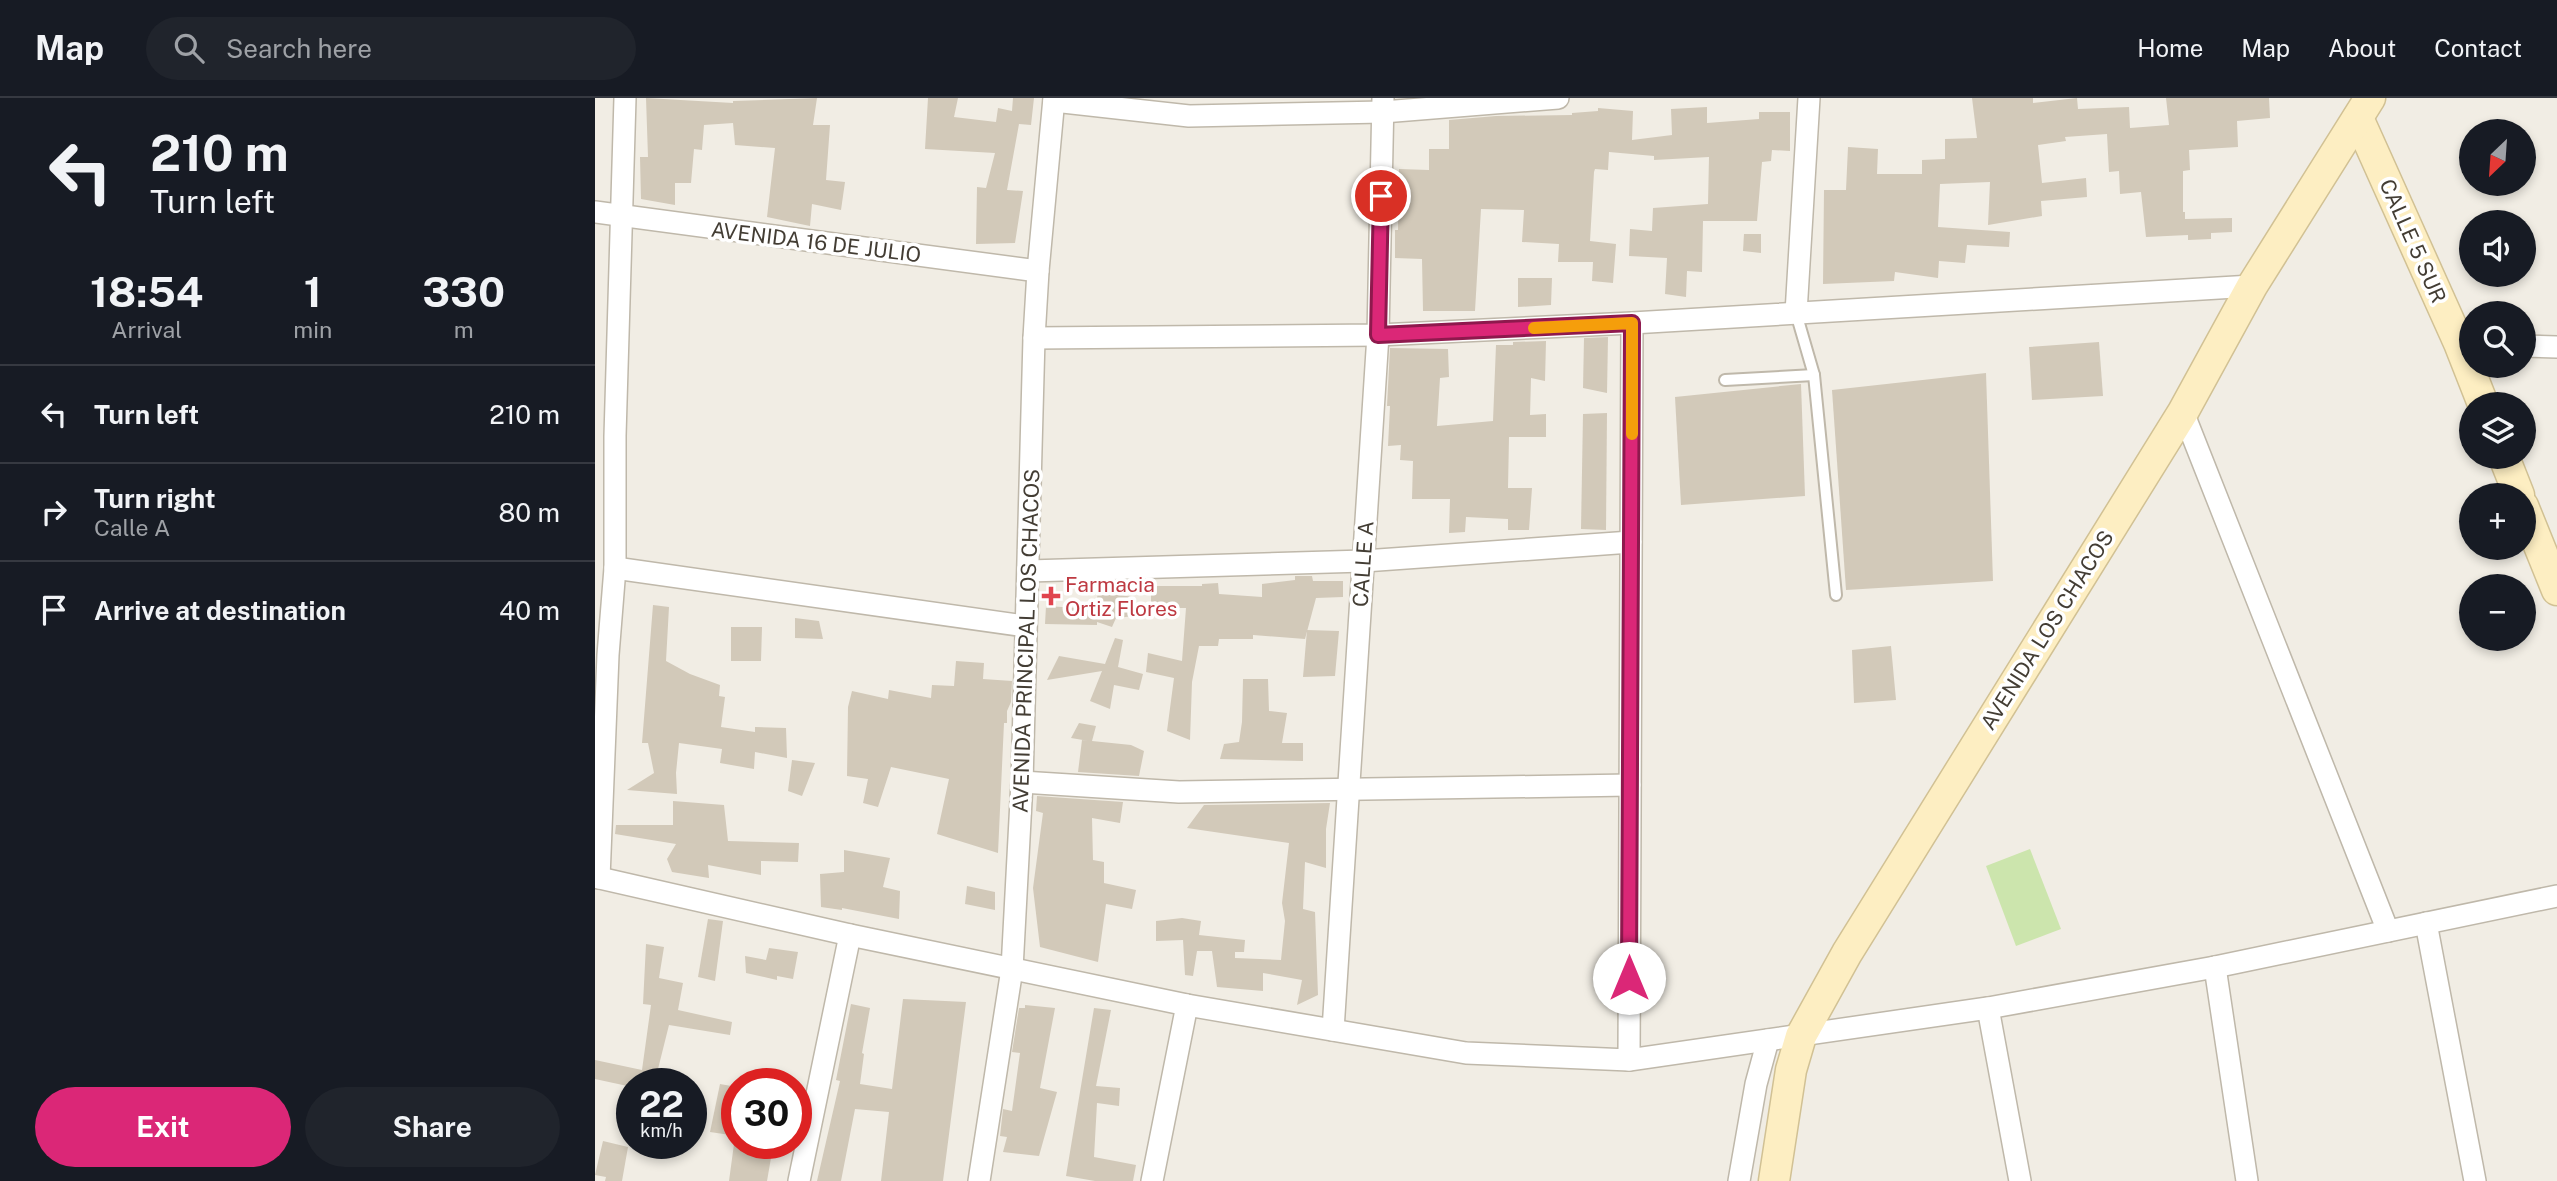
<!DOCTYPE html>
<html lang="en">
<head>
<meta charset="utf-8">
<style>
  :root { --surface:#171b24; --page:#20242c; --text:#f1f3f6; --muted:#9ea1a6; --line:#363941; --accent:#db2777 }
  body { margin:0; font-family:"Public Sans",sans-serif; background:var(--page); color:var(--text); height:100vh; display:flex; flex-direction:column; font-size:26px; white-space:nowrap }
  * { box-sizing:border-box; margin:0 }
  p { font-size:23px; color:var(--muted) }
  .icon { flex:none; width:38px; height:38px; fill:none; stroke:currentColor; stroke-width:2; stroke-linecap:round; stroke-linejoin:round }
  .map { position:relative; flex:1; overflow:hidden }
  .panel { display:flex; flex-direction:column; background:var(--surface); width:595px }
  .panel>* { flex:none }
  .top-card { background:#171b24; color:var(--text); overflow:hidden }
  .needle { width:46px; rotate:205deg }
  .controls { position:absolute; left:1864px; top:21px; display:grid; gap:14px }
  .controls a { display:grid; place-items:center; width:77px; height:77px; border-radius:50%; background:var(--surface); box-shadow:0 4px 10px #0003; font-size:35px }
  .speed { position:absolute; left:21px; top:970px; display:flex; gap:14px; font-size:35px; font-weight:700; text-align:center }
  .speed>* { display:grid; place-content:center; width:91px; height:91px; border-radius:50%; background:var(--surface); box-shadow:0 4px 10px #0003; line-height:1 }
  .speed small { font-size:18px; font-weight:400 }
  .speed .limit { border:10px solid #d22; background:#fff; color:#111 }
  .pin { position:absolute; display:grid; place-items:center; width:60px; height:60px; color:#fff; margin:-30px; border:4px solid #fff; border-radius:50%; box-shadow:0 2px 7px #0007 }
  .me { position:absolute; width:77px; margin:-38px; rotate:0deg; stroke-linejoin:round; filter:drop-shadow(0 0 5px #0008) }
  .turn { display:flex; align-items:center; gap:24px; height:147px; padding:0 35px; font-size:32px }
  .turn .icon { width:91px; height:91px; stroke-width:2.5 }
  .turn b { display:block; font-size:49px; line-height:60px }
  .eta { display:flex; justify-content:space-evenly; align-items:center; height:119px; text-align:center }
  .eta b { font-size:42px; font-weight:700; line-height:49px }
  .primary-button { display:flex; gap:14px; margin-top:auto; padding:14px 35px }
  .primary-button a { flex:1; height:80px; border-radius:42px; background:var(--accent); color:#fff; font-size:28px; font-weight:700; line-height:80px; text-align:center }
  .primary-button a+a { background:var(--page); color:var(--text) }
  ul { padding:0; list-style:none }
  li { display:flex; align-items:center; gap:21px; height:98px; padding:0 35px; border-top:2px solid var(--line) }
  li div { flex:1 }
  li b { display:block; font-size:26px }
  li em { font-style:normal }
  header { display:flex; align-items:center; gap:42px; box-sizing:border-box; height:98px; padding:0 35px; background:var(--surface); border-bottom:2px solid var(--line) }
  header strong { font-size:33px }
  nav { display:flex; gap:38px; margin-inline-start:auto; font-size:24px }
  .search { width:490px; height:63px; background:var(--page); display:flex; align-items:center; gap:18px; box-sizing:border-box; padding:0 24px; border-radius:38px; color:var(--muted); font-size:26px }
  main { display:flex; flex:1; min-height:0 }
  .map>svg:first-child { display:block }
  .green { fill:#cce5ad }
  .building { fill:#d2c9b9 }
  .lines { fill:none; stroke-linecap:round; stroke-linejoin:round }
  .lane-casing { stroke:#bfb8aa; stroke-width:14 }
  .street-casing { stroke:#bfb8aa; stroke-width:24 }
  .secondary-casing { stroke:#d1c194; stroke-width:33 }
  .lane { stroke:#fff; stroke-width:10 }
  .street { stroke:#fff; stroke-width:21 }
  .secondary { stroke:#fdeec2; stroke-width:30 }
  .route-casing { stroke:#8e194d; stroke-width:18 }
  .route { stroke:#db2777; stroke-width:12 }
  .slow { stroke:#f59e0b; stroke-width:12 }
  .health-dot { fill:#e0444e; stroke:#fff; stroke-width:2.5 }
  .labels { text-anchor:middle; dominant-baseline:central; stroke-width:7; stroke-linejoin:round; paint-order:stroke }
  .street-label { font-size:21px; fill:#433d34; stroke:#fff }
  .health-label { font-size:21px; fill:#be3a42; stroke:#fff; text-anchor:start }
</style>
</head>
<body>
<header>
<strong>Map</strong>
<div class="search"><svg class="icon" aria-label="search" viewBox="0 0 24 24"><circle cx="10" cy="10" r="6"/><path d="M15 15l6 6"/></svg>Search here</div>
<nav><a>Home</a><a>Map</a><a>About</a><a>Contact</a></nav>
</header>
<main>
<section class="panel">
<div class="top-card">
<div class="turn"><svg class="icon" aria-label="left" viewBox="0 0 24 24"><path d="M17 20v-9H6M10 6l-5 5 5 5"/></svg><div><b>210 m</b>Turn left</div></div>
</div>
<div class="eta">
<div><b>18:54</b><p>Arrival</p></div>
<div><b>1</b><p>min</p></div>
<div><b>330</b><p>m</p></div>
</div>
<ul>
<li><svg class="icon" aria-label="left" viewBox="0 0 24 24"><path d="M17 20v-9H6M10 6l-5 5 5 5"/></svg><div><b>Turn left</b></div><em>210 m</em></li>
<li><svg class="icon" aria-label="right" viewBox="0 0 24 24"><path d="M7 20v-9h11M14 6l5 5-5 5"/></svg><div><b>Turn right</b><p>Calle A</p></div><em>80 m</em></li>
<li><svg class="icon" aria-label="arrive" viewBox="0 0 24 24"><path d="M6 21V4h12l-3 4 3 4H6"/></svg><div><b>Arrive at destination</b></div><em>40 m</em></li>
</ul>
<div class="primary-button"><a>Exit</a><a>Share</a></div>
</section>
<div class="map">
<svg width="1962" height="1083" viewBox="0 0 1962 1083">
  <rect width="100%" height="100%" fill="#f1ede4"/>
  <!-- green -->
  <polygon class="green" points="1435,751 1466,831 1421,848 1391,768"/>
  <!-- building -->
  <g class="building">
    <polygon points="51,0 138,5 138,3 222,0 218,27 235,27 231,82 250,84 246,112 217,106 215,128 172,119 180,50 140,47 138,25 109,27 107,52 99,51 96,85 80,85 80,107 46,101 45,59 53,59"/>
    <polygon points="333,0 363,0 359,19 401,24 403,10 417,13 418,0 439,0 436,27 424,26 412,92 428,93 420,145 381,146 382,89 391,90 400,55 330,51"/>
    <polygon points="1377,0 1438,0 1438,5 1482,0 1483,11 1534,9 1535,30 1574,27 1571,0 1674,0 1675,20 1642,23 1643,49 1594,52 1595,72 1588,73 1588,114 1590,114 1590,121 1637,120 1637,134 1616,135 1616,141 1593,142 1593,137 1551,139 1546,94 1525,96 1524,73 1514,74 1512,36 1470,39 1471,43 1443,47 1447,85 1491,80 1492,99 1446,103 1447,118 1393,127 1395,84 1345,86 1343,129 1415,134 1414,149 1372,147 1370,165 1344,163 1343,180 1300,174 1299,183 1228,186 1229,92 1251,92 1253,49 1283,51 1282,76 1327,76 1327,62 1350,61 1350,41 1382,40"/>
    <polygon points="1112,9 1112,25 1164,21 1164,14 1195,14 1195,53 1177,52 1176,63 1167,64 1162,123 1108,123 1107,174 1092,173 1091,199 1070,196 1072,160 1034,158 1035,131 1057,133 1058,110 1113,106 1114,59 1059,62 1059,58 1014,54 1013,72 1000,71 999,74 995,143 1021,146 1018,185 997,183 998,164 963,164 964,146 927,144 929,112 886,111 880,213 828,213 827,161 800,160 800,132 803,132 804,71 834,72 834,51 854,51 854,22 901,18 977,17 977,15 1003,13 1003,10 1038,13 1037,42 1077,37 1076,11"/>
    <polygon points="1149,136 1166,136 1166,155 1148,153"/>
    <polygon points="923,180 957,180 956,207 923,209"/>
    <polygon points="1013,239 1012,295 988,290 989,240"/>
    <polygon points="951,243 950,283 936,280 935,317 951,316 951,339 914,339 913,390 937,390 934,432 913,432 913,421 871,419 870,434 854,435 855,401 817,401 818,363 805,362 806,347 793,348 795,308 792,308 795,250 853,251 854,279 845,280 842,328 898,323 901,247 918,247 918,244"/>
    <polygon points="1504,244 1508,298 1437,302 1434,249"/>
    <polygon points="1391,275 1398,483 1251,492 1237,292"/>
    <polygon points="1206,286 1210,398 1086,407 1080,299"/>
    <polygon points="1012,315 1011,432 986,431 988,316"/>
    <polygon points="700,478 717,478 718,483 748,483 748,499 721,500 710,541 658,537 658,541 624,541 623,548 604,548 597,584 595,642 572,633 579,580 551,574 553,555 587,563 591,510 556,510 556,488 607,488 607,486 623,485 624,496 667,499 667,486 700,482"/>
    <polygon points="504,492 541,500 539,518 521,520 517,529 502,524 502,527 450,526 451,508 499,511"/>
    <polygon points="58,507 74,509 71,563 95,576 125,587 124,598 130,599 126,629 160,634 160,629 191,630 192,660 160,654 159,671 125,665 127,651 84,645 81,675 82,696 32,692 59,675 53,645 47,645"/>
    <polygon points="200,520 224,523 228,541 200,540"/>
    <polygon points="136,529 167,529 166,563 136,563"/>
    <polygon points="712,532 744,533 740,578 708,579"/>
    <polygon points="520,540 528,542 523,569 548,576 544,592 519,587 515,611 495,603 507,573 452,582 464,558 510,566"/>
    <polygon points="1296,548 1301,602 1259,605 1257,552"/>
    <polygon points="361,563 389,565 388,581 417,583 416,604 412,613 412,625 409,625 403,755 342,736 354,681 296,669 283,709 268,705 273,681 252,678 253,609 257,593 293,601 294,592 336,600 337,587 359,588"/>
    <polygon points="648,581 673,581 674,613 692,615 687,645 708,645 708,663 625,661 629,646 644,644 647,624"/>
    <polygon points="484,625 501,628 497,643 536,647 549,653 544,678 483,674 487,642 494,643 476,640"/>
    <polygon points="197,662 220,665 207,698 193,693"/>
    <polygon points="442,698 528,704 525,725 497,720 498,762 509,764 509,785 541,792 537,811 511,806 503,864 445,849 438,790 448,715 441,713"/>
    <polygon points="78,703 129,707 133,743 204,745 203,764 166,763 166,777 113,767 114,780 77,774 72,761 81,746 20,736 21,727 78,727"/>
    <polygon points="735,705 731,731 731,770 710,764 708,811 720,814 723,897 702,907 707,882 668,875 668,893 622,889 617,853 602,853 598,878 590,877 588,842 561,843 561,823 587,820 606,823 604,837 650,842 649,854 640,854 640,860 686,862 690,823 687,805 694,745 592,730 609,707"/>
    <polygon points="249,752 295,760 288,789 305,793 304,821 247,810 247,812 226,809 225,776 249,774"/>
    <polygon points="372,788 400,794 400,812 370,806"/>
    <polygon points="113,821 128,823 120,883 103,879"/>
    <polygon points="51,846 69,849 64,880 88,885 83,912 137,924 135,937 74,927 62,975 75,978 74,985 37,985 37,989 0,981 0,962 47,972 56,907 48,906"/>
    <polygon points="174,850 203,854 198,881 182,878 182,882 151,875 150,858 171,862"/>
    <polygon points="308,901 371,904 348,1083 286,1083 294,1014 260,1011 246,1083 222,1083 245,983 241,982 256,906 275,910 267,955 269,956 265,986 297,991"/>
    <polygon points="430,907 460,910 445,990 462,994 444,1058 408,1054 412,1039 405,1038 408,1011 417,1013 425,955 417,954 424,910 430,910"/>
    <polygon points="499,910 516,912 501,988 525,990 524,1008 502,1005 499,1059 541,1067 538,1083 500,1083 471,1078"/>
    <polygon points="125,986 142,989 142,1038 115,1034"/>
    <polygon points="8,1043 33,1049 27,1083 10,1083 11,1079 0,1077"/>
    <polygon points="139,1046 160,1051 161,1056 176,1060 172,1083 134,1083"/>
  </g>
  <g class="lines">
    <!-- lane casing -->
    <g class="lane-casing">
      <g id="lane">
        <polyline points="1201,215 1219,277 1241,497"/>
        <polyline points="1130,282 1219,277"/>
      </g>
    </g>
    <!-- street casing -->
    <g class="street-casing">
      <g id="street">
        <polyline points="459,3 594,18 788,14 963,0"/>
        <polyline points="0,114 443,173"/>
        <polyline points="1201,215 1214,0"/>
        <polyline points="439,240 783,237 1037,225 1657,188"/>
        <polyline points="1928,248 1962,249"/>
        <polyline points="1588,314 1793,833"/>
        <polyline points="20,470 430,528"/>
        <polyline points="434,473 769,463 1036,444"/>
        <polyline points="427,684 584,694 1035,687"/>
        <polyline points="0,779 255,837 592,907 871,955 1034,962 1393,910 1620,869 1962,798"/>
        <polyline points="4,780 13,557 20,470 20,338 30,0"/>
        <polyline points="1831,825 1880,1083"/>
        <polyline points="1620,869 1652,1083"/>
        <polyline points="1393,910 1425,1083"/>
        <polyline points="738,932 783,237 788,0"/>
        <polyline points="1034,962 1037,225"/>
        <polyline points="204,1083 255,837"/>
        <polyline points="384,1083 417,871 427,684 439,240 443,173 459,0"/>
        <polyline points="557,1083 592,907"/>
        <polyline points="1144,1083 1161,986 1173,942"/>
      </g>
    </g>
    <!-- secondary casing -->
    <g class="secondary-casing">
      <g id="secondary">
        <polyline points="1763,20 1864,245 1888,306"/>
        <polyline points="1909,359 1924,397"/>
        <polyline points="1928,408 1962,492"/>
        <polyline points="1179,1083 1196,972 1206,938 1252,855 1588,314 1657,188 1775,0"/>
      </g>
    </g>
    <!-- lane -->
    <use href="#lane" class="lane"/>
    <!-- street -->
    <use href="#street" class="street"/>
    <!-- secondary -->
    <use href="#secondary" class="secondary"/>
  </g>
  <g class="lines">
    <!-- route casing -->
    <g class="route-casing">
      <polyline id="route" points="786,98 783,237 1037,225 1034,880"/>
    </g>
    <!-- route -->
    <use href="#route" class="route"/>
    <!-- slow -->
    <polyline class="slow" points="939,230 1037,225 1037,336"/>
  </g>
  <!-- markers -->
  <path class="health-dot" d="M452.5 487.5h7v7h7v7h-7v7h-7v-7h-7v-7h7z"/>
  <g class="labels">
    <!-- street labels -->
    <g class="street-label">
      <text transform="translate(1818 143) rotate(66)">CALLE 5 SUR</text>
      <text transform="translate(221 144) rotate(7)">AVENIDA 16 DE JULIO</text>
      <text transform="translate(768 466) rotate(-86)">CALLE A</text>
      <text transform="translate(1452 532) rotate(-58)">AVENIDA LOS CHACOS</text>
      <text transform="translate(431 543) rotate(-88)">AVENIDA PRINCIPAL LOS CHACOS</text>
    </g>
    <!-- health labels -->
    <g class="health-label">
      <text x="470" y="486">Farmacia<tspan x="470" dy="24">Ortiz Flores</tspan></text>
    </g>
  </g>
</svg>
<div class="controls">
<a><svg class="needle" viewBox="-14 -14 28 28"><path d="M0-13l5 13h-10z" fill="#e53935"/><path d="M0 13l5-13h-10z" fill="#9ea1a6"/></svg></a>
<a><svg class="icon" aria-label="sound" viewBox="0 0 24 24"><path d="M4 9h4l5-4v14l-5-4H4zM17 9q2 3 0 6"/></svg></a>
<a><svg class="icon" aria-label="search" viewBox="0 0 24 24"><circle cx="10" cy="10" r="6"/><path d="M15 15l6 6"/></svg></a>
<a><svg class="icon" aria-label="layers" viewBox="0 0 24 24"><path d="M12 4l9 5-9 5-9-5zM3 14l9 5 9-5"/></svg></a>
<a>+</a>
<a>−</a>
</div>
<div class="speed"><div>22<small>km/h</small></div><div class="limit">30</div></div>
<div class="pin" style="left:786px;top:98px;background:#d93025"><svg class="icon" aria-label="arrive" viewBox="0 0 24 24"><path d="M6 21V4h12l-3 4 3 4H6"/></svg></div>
<svg class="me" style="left:1034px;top:880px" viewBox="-20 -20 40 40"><circle r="19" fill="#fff"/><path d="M0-13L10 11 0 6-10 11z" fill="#db2777"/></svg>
</div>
</main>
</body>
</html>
